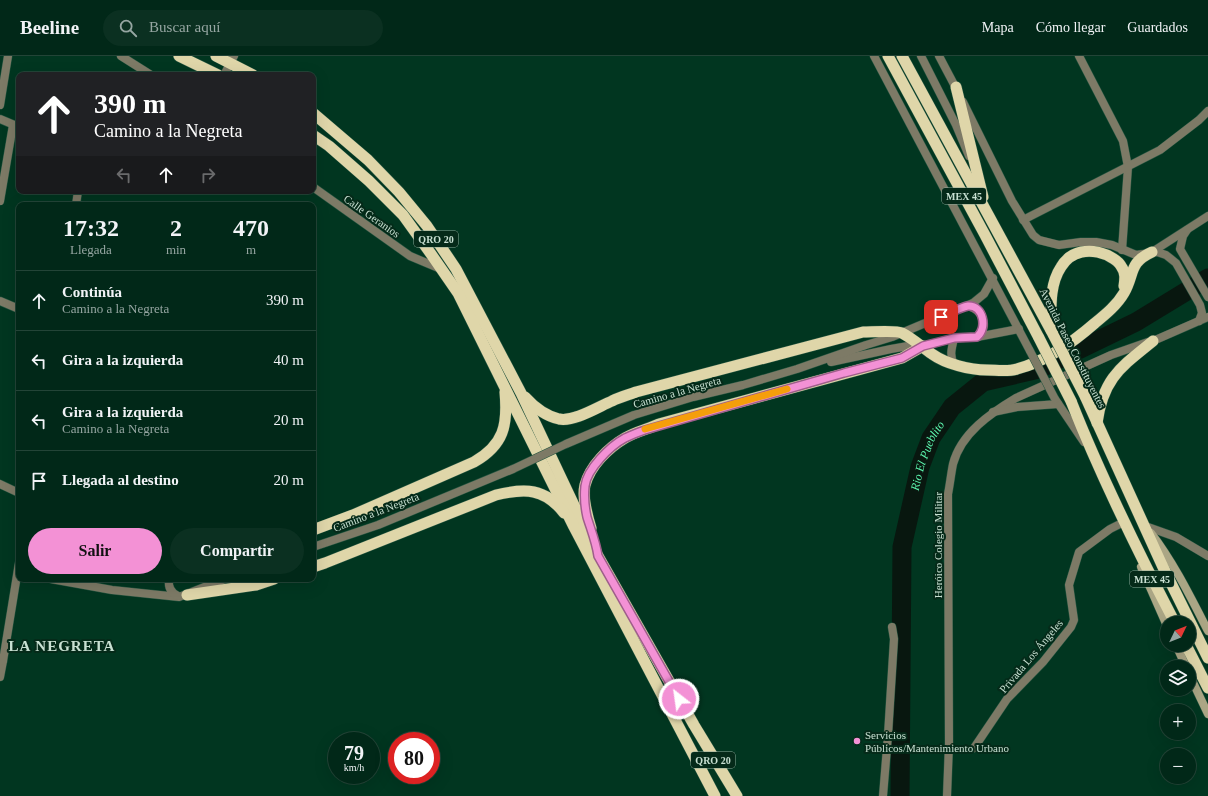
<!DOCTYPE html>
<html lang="es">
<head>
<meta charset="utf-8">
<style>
  :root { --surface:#012818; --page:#0b3021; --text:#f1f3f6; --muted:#96a6a2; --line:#234437; --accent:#f391d5 }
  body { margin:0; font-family:Georgia,serif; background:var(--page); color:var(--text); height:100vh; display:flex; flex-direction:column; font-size:15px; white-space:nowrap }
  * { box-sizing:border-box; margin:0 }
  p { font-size:13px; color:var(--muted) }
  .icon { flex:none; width:22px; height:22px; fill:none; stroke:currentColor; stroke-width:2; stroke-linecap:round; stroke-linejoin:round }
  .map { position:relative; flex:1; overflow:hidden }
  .sheet { position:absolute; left:16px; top:146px; width:300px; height:380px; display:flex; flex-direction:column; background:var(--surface); border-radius:8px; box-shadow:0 4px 16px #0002,0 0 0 1px var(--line) }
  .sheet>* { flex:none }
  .guide { position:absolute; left:16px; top:16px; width:300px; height:122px; border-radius:8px; box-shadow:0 4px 16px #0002,0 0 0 1px var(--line); background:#202124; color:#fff; overflow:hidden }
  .needle { width:26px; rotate:47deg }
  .controls { position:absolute; left:1160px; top:560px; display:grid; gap:8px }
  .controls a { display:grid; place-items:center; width:36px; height:36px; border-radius:50%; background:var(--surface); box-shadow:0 4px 16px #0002,0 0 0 1px var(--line); font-size:20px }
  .speed { position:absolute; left:328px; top:676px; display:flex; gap:8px; font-size:20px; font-weight:700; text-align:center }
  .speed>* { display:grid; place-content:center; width:52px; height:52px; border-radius:50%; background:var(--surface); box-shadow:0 4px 16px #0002,0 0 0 1px var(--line); line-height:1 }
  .speed small { font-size:10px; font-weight:400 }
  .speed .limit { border:6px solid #d22; background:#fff; color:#111 }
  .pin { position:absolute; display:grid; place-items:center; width:34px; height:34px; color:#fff; margin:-17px; border-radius:8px; box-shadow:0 2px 6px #0006 }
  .me { position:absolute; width:44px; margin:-22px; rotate:330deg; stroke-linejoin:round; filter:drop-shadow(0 0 3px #0008) }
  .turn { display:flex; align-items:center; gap:14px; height:84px; padding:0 12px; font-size:18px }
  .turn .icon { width:52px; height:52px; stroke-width:2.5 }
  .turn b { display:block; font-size:28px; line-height:34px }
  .lanes { display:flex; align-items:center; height:38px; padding:0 12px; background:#0003; justify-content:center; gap:20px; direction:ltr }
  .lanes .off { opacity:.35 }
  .eta { display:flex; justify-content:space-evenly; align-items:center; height:68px; text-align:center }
  .eta b { font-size:24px; font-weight:700; line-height:28px }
  .button { display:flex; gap:8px; margin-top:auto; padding:8px 12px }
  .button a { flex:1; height:46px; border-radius:24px; background:var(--accent); color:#111; font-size:16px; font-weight:700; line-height:46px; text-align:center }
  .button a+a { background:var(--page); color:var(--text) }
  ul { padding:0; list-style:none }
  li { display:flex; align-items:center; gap:12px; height:60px; padding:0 12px; border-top:1px solid var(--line) }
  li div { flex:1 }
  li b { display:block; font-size:15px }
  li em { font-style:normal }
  header { display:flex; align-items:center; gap:24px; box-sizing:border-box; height:56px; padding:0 20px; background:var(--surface); border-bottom:1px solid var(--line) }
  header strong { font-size:19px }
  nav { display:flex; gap:22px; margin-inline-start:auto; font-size:14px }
  .search { width:280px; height:36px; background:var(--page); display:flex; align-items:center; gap:10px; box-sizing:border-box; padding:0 14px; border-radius:22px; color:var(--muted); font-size:15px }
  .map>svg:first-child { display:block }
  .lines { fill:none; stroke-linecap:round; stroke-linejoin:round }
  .river { stroke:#08170f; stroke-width:19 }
  .minor-casing { stroke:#255540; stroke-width:9 }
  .tertiary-casing { stroke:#255540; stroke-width:9 }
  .secondary-casing { stroke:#255540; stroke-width:9 }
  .trunk-casing { stroke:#255540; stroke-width:12 }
  .minor { stroke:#7d7a66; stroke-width:8 }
  .tertiary { stroke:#7d7a66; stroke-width:8 }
  .secondary { stroke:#aba685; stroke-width:8 }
  .trunk { stroke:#dfd6a9; stroke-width:11 }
  .tertiary-bridge-casing { stroke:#255540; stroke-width:9; stroke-linecap:butt }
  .trunk-bridge-casing { stroke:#255540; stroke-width:12; stroke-linecap:butt }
  .tertiary-bridge { stroke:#7d7a66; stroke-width:8 }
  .trunk-bridge { stroke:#dfd6a9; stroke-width:11 }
  .route-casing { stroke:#9e5e8a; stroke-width:10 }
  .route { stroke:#f391d5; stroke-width:7 }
  .slow { stroke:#f59e0b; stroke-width:7 }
  .poi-dot { fill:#f391d5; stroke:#052a19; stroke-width:1.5 }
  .labels { text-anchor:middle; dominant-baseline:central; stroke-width:4; stroke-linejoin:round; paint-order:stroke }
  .shield { fill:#052a19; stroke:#8ea99a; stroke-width:1 }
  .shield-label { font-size:10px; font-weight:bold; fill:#c8e0d2 }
  .street-label { font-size:11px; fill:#c8e0d2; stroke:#052a19 }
  .poi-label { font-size:11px; fill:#c8e0d2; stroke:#052a19; text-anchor:start }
  .water-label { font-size:12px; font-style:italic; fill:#5cf4ad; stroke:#052a19 }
  .district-label { font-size:15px; font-weight:bold; letter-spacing:1px; fill:#c8e0d2; stroke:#052a19 }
</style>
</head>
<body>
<header>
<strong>Beeline</strong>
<div class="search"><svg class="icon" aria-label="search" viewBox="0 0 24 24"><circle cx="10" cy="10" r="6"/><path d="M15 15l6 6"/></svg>Buscar aquí</div>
<nav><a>Mapa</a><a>Cómo llegar</a><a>Guardados</a></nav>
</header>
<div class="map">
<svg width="1208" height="740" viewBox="0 0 1208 740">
  <rect width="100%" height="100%" fill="#013620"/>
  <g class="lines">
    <!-- river -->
    <path class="river" id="s1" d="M900,740l2,-249 18,-80 11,-29 21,-31 31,-25 56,-13 97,-47 72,-44"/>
    <!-- minor casing -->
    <g class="minor-casing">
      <g id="minor">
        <polyline points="121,0 151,19"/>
        <polyline points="1079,0 1123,85 1128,111 1122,194"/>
        <polyline points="224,19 234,0"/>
        <polyline points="0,49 8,0"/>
        <polyline points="0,63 19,71"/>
        <polyline points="313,131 410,200 441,213"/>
        <polyline points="0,145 13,69"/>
        <polyline points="76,149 78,135"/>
        <polyline points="1023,164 1160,94 1199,64 1208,55"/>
        <polyline points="1187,174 1183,180 1180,193 1208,241"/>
        <polyline points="0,245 19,253"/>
        <polyline points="1145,470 1176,481 1208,500"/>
        <polyline points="0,621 3,605"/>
        <polyline points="974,692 1007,643 1043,606 1071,571 1074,564 1069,529 1079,496 1110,473 1124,466"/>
        <polyline points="883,740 888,679 894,583 892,571"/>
        <path d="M947,740l2,-52 -1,-250c2,-10 3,-20 5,-30 8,-31 38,-51 63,-66l95,-43 37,-13"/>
      </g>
    </g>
    <!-- tertiary casing -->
    <g class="tertiary-casing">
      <g id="tertiary">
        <polyline points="874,0 1030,295"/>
        <polyline points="921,0 956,69 969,100"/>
        <polyline points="939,0 958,36"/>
        <polyline points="963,46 1012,145 1033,179 1039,184 1059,189 1081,186 1096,186 1112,189 1136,199 1157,196 1166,199 1176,207 1200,249 1202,257 1199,265"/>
        <polyline points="1152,196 1208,160"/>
        <path d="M968,250c14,4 22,20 9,31"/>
        <path d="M954,282c-2,10 -5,17 0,26"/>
        <polyline points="1153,285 1208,261"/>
        <polyline points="831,306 891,293 908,290 923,290 954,282 977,281 1019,273"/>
        <polyline points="1055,343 1084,386"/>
        <polyline points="993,356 1017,351 1058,348"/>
        <polyline points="566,388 634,359 693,341 743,329 797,313 866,289 892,281 973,247 984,238 993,222"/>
        <polyline points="0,428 19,437"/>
        <polyline points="313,491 378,469 513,413"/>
        <polyline points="51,523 112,534 179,541 225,523"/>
        <path d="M169,523c-1,8 2,14 9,17"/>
        <polyline points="0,604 3,605 19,507"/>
      </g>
    </g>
    <!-- secondary casing -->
    <g class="secondary-casing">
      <g id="secondary">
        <path d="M1151,477c23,30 40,65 57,98"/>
        <polyline points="1141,511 1167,570"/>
        <polyline points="1176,589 1186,611"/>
        <polyline points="1189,618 1208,658"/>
      </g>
    </g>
    <!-- trunk casing -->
    <g class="trunk-casing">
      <g id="trunk">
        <polyline points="179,0 218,19"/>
        <polyline points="216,0 253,19"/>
        <polyline points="888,0 985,179 1039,282"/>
        <polyline points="902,0 1054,280"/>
        <polyline points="956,31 983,141"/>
        <polyline points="313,57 368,104 399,136 427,170 456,213 521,337 598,500 694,669 737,740"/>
        <polyline points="313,79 329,90 369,125 403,159 431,198 458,237 574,471 715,740"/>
        <path d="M1051,274c0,-21 -2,-45 10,-63 10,-17 29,-19 46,-12 5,3 11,5 14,11 5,7 4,13 3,20"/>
        <polyline points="1085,340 1162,509 1208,602"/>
        <path d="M525,341c9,10 21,19 34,22 15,3 39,-12 53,-18 8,-4 16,-6 24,-9l227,-60c9,0 33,-2 39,1 10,5 21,15 30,21 14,10 38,16 55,16 9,0 21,2 30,-1 30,-8 55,-26 78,-46 11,-9 22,-18 29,-30 11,-19 4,-30 28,-41"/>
        <path d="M1071,345c30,76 66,149 104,222"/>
        <path d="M1097,367c6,-45 24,-56 56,-82"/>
        <path d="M591,472c-4,-13 -9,-30 -6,-43 5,-19 23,-37 40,-47 10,-6 23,-9 34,-14l243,-66 21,-12"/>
        <path d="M313,474l40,-15 121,-53c30,-17 34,-37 31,-70"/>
        <path d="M313,511l12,-4 171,-68c29,-7 49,-7 68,18"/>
        <polyline points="187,539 256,529 274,523"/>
        <polyline points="1186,589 1208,632"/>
      </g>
    </g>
    <!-- minor -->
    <use href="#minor" class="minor"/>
    <!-- tertiary -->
    <use href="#tertiary" class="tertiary"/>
    <!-- secondary -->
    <use href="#secondary" class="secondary"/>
    <!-- trunk -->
    <use href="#trunk" class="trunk"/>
    <!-- tertiary-bridge casing -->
    <g class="tertiary-bridge-casing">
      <g id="tertiary-bridge">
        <polyline points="1030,295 1055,343"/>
        <polyline points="513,413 566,388"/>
      </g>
    </g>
    <!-- trunk-bridge casing -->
    <g class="trunk-bridge-casing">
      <g id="trunk-bridge">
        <polyline points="1054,280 1085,340"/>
        <polyline points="1039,282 1071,345"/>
      </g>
    </g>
    <!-- tertiary-bridge -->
    <use href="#tertiary-bridge" class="tertiary-bridge"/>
    <!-- trunk-bridge -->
    <use href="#trunk-bridge" class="trunk-bridge"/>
  </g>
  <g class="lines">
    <!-- route casing -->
    <g class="route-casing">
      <path id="route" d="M679,643l-81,-143c-2,-14 -7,-26 -11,-39 -2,-9 -3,-21 -2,-31 2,-17 25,-40 40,-48 7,-3 13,-6 20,-8l199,-57 58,-15 21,-12 31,-8 23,-1c11,-9 6,-32 -9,-31 -7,1 -20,8 -27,11"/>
    </g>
    <!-- route -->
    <use href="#route" class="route"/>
    <!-- slow -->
    <polyline class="slow" points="645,373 787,333"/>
  </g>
  <!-- markers -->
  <circle class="poi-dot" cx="857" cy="685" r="4"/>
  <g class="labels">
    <!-- shield labels -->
    <g class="shield">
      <rect x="942" y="132" width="44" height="16" rx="3"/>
      <rect x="414" y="175" width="44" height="16" rx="3"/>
      <rect x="1130" y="515" width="44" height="16" rx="3"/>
      <rect x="691" y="696" width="44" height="16" rx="3"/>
    </g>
    <g class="shield-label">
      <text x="964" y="140">MEX 45</text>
      <text x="436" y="183">QRO 20</text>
      <text x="1152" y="523">MEX 45</text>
      <text x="713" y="704">QRO 20</text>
    </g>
    <!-- street labels -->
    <g class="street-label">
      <text transform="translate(372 160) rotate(35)">Calle Geranios</text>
      <text transform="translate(1073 292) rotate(63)">Avenida Paseo Constituyentes</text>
      <text transform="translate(677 336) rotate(-16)">Camino a la Negreta</text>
      <text transform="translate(376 456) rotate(-21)">Camino a la Negreta</text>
      <text transform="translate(938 489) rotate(-90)">Heróico Colegio Militar</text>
      <text transform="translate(1031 600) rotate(-50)">Privada Los Ángeles</text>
    </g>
    <!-- poi labels -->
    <g class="poi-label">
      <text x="865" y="679">Servicios<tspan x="865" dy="13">Públicos/Mantenimiento Urbano</tspan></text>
    </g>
    <!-- water labels -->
    <g class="water-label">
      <text stroke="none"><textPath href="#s1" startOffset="344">Rio El Pueblito</textPath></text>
    </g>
    <!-- district labels -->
    <g class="district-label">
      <text x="62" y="590">LA NEGRETA</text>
    </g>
  </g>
</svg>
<div class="controls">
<a><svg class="needle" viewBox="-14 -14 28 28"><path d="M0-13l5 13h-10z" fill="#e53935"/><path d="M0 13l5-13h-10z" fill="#96a6a2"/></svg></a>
<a><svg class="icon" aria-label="layers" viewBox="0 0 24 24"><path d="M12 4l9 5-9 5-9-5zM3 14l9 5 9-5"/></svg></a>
<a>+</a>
<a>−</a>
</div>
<div class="speed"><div>79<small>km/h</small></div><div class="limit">80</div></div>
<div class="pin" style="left:941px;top:261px;background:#d93025"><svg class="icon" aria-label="arrive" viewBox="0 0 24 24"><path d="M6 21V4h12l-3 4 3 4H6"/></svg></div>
<svg class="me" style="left:679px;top:643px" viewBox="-20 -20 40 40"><circle r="17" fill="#f391d5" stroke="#fff" stroke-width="3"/><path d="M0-11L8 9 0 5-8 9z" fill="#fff"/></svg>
<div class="guide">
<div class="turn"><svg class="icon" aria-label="ahead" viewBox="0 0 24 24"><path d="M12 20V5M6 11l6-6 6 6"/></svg><div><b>390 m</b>Camino a la Negreta</div></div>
<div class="lanes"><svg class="icon off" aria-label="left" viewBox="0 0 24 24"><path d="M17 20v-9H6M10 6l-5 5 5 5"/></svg><svg class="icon" aria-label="ahead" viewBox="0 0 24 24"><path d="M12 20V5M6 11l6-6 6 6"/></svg><svg class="icon off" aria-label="right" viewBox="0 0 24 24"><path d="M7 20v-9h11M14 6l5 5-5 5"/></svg></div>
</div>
<section class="sheet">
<div class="eta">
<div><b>17:32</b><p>Llegada</p></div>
<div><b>2</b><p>min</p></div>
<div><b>470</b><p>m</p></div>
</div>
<ul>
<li><svg class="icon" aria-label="ahead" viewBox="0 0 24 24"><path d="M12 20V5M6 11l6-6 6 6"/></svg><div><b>Continúa</b><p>Camino a la Negreta</p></div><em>390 m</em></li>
<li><svg class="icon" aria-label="left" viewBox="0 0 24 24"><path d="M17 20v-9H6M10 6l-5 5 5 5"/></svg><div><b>Gira a la izquierda</b></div><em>40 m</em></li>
<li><svg class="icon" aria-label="left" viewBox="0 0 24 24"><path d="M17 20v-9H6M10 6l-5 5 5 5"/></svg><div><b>Gira a la izquierda</b><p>Camino a la Negreta</p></div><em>20 m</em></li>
<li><svg class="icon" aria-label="arrive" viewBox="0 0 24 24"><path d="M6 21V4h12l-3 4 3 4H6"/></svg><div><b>Llegada al destino</b></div><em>20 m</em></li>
</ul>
<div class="button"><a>Salir</a><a>Compartir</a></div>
</section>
</div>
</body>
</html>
